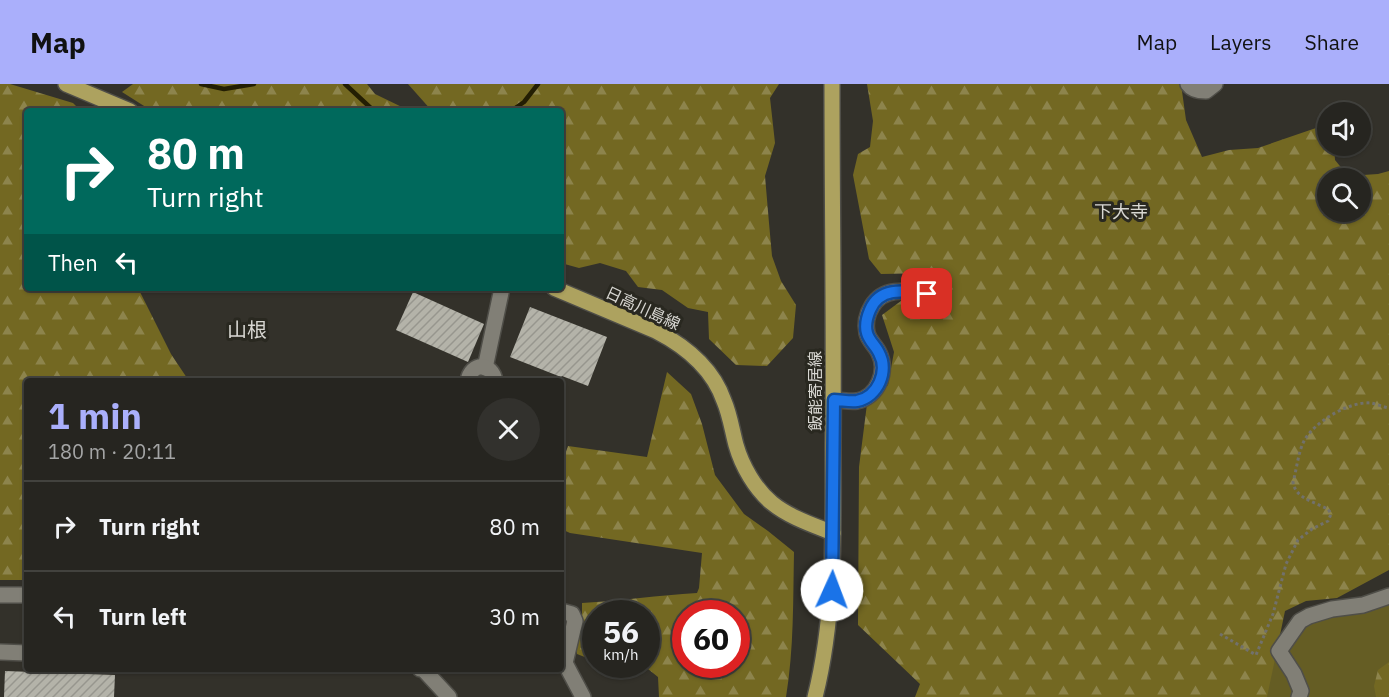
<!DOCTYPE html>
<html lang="en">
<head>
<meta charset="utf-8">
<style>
  :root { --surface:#262520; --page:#32312d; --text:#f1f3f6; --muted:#a4a5a5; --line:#42423e; --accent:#aaaffb }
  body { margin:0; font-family:"IBM Plex Sans","Noto Sans JP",sans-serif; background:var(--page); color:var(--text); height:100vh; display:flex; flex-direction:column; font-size:22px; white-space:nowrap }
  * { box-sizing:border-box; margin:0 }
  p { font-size:20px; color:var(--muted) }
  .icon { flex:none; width:33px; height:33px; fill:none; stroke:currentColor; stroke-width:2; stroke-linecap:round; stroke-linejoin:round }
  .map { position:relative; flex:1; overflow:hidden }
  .panel { position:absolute; left:24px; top:294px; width:540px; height:294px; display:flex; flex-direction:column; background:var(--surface); border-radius:6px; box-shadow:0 2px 4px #0004,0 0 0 2px var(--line) }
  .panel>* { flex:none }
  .guide { position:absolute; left:24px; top:24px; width:540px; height:183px; border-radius:6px; box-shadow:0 2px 4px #0004,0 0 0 2px var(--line); background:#00695c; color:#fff; overflow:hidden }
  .fabs { position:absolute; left:1317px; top:18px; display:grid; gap:12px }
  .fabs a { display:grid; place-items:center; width:54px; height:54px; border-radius:50%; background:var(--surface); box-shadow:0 2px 4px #0004,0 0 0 2px var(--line); font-size:30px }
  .speed { position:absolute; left:582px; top:516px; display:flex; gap:12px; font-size:30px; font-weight:700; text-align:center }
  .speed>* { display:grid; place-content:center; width:78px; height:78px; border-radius:50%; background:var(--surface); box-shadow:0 2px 4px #0004,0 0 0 2px var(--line); line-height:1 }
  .speed small { font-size:15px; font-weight:400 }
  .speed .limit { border:9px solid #d22; background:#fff; color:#111 }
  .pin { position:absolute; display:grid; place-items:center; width:51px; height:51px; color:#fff; margin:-26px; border-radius:12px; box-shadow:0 3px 9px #0006 }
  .me { position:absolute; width:66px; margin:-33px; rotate:2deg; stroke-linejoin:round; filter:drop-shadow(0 0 4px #0008) }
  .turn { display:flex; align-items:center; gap:21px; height:126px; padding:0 24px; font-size:27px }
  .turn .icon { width:78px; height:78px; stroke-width:2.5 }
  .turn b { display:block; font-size:42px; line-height:51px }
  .then { display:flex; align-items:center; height:57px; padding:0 24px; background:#0003; gap:12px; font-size:22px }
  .round { display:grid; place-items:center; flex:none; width:63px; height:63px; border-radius:32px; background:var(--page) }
  .head { display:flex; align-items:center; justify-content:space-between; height:102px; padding:0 24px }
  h1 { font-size:36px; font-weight:700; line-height:45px; color:var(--accent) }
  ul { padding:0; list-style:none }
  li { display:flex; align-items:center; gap:18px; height:90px; padding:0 24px; border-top:2px solid var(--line) }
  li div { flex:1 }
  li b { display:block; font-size:22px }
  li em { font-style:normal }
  header { display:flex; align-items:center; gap:36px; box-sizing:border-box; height:84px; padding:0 30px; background:var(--accent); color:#111 }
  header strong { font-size:28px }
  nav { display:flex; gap:33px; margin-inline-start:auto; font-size:21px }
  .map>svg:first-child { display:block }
  .grass { fill:#655d24 }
  .forest { fill:url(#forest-firs); fill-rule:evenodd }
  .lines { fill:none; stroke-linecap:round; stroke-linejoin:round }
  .stream { stroke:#231e03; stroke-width:4.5 }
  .building { fill:url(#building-hatch) }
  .minor-casing { stroke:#4f4e48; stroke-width:18 }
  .major-casing { stroke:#4f4e48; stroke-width:18 }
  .path { stroke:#72716b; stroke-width:3; stroke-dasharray:3 3; stroke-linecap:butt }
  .minor { stroke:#817f76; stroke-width:15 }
  .major { stroke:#ada25f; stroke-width:15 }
  .route-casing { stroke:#114b97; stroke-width:15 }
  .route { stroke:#1a73e8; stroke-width:10 }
  .labels { text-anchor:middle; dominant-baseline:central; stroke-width:6; stroke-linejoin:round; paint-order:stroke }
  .street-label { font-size:16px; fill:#d8d7d2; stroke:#292820 }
  .neighbourhood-label { font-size:18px; fill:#d8d7d2; stroke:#292820 }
  .quarter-label { font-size:20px; fill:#d8d7d2; stroke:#292820 }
</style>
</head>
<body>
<header>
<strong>Map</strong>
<nav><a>Map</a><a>Layers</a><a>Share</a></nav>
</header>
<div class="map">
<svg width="1389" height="613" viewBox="0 0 1389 613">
  <defs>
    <pattern id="forest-firs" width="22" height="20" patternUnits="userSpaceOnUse" patternTransform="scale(1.5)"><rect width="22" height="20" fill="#736822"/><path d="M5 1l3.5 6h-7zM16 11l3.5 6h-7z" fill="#8d844c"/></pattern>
    <pattern id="building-hatch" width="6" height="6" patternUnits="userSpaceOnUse" patternTransform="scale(1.5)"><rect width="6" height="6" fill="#b4b3a9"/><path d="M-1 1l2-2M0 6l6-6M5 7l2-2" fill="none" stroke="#97968e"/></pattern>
  </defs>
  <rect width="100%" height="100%" fill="#33312a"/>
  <!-- grass -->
  <polygon class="grass" points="1389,505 1389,613 1259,613 1289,540 1348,521"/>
  <!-- forest -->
  <g class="forest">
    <polygon points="0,0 10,0 73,19 81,27 27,27 27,204 138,204 171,270 189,297 27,297 27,496 0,496"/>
    <polygon points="133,0 367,0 375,10 408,26 432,27 408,0 779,0 770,14 775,59 765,92 769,139 772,172 781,197 796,221 793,254 767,282 736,281 709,255 708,228 688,224 662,206 638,203 626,187 600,179 579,184 561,179 561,27 152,27 122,8"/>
    <path d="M867,0h314l5,36 16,37 27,-7 29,-2 58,-20 11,7 1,11h6l1,14 13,16 30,-2 11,-3v399l-52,28 -31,3 -21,10 -18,86h-352l5,-13 -62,-59 1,-158 8,-63 21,-19 6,-33 -12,-37 31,-23 32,5 -13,-24 -51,1 -12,-15 -16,-84 5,-21 12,-7 3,-26zM1328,94h32v34h-32z"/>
    <path d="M667,288l24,22 11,30 13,51 29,39 24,17 26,21c-1,48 0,97 -8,145h-127l-1,-20 -15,-12 3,-1v-50h-50l-1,47 -18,-7 -1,-14 6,-19v-18c39,-2 77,-8 115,-10l2,-5 3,-35 -132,-20 -9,-4v-63l7,-20 79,11zM686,530h50v50h-50z"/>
    <polygon points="1389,578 1389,613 1376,613 1374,602 1378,586"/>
  </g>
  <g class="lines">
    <!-- stream -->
    <g class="stream">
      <polyline points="201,0 224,5 254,0"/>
      <polyline points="345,0 374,27"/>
      <polyline points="511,27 524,18 538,0"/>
    </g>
  </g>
  <!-- building -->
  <g class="building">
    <polygon points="413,208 484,240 468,278 396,246"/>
    <polygon points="530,223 607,253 588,302 562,292 561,293 510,273"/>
    <polygon points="5,587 115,591 114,613 4,613"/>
  </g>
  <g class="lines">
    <!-- minor casing -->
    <g class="minor-casing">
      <g id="minor">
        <path d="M1188,0c4,6 11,7 18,7l9,-7"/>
        <polyline points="485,284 502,204"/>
        <path d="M468,297c3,-19 24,-19 27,0"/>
        <path d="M834,316c7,0 16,2 23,1 21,-4 31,-30 22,-48 -3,-7 -10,-12 -12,-20 -2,-9 0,-19 5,-27 12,-20 35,-15 55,-12"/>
        <polyline points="0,511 27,511"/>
        <polyline points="561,527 572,530 575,537 565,579 583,613"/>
        <polyline points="0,568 27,569"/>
        <polyline points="420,585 423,585 449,613"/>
        <polyline points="1299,613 1301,607 1294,590 1279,567 1300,537 1309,532 1332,525 1363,521 1389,512"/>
      </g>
    </g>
    <!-- major casing -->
    <g class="major-casing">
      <g id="major">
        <polyline points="66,0 130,27"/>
        <path d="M554,204l102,43c29,15 57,38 68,70 6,14 8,29 12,44 6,21 19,44 36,58 17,14 41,22 61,30"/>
        <path d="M815,613c21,-83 18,-169 18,-253 1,-120 -1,-240 -1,-360"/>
      </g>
    </g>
    <!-- path -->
    <path class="path" d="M1220,550l36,21 17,-41 13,-50 12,-24 14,-11 16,-8 3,-7 -3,-5c-14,-7 -33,-11 -35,-27 4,-14 5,-29 11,-41 10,-19 45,-40 67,-38 6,1 12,4 18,5"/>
    <!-- minor -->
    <use href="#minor" class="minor"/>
    <!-- major -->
    <use href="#major" class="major"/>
  </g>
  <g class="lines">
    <!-- route casing -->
    <g class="route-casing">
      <path id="route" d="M832,506l2,-190c7,0 16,2 23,1 21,-4 32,-30 22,-48 -3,-7 -10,-12 -12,-20 -2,-7 0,-16 3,-23 10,-24 35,-19 57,-16"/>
    </g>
    <!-- route -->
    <use href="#route" class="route"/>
  </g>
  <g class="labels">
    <!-- street labels -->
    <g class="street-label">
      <text transform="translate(643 224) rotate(25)">日高川島線</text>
      <text transform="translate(815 307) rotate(-90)">飯能寄居線</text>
    </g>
    <!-- neighbourhood labels -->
    <g class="neighbourhood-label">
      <text x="1121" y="127">下大寺</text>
    </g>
    <!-- quarter labels -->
    <g class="quarter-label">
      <text x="247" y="245">山根</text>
    </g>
  </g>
</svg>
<div class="fabs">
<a><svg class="icon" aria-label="sound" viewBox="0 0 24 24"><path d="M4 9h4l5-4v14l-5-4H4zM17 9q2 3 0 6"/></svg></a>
<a><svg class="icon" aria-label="search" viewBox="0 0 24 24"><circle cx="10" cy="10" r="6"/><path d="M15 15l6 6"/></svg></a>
</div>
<div class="speed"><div>56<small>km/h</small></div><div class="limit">60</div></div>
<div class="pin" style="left:927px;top:210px;background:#d93025"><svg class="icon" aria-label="arrive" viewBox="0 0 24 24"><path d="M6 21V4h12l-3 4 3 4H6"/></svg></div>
<svg class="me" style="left:832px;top:506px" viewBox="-20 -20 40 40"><circle r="19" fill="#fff"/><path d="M0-13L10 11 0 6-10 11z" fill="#1a73e8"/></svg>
<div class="guide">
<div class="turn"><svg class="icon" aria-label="right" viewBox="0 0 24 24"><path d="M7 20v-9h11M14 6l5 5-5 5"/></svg><div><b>80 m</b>Turn right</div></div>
<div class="then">Then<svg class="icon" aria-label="left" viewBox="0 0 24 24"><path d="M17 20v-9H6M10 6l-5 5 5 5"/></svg></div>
</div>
<section class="panel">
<div class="head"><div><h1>1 min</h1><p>180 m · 20:11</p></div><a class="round"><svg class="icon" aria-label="close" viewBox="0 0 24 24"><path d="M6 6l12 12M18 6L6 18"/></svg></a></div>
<ul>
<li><svg class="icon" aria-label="right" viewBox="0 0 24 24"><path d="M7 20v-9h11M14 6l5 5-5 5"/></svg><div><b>Turn right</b></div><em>80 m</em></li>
<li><svg class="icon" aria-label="left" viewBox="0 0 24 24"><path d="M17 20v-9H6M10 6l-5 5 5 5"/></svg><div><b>Turn left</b></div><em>30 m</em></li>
</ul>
</section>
</div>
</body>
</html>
